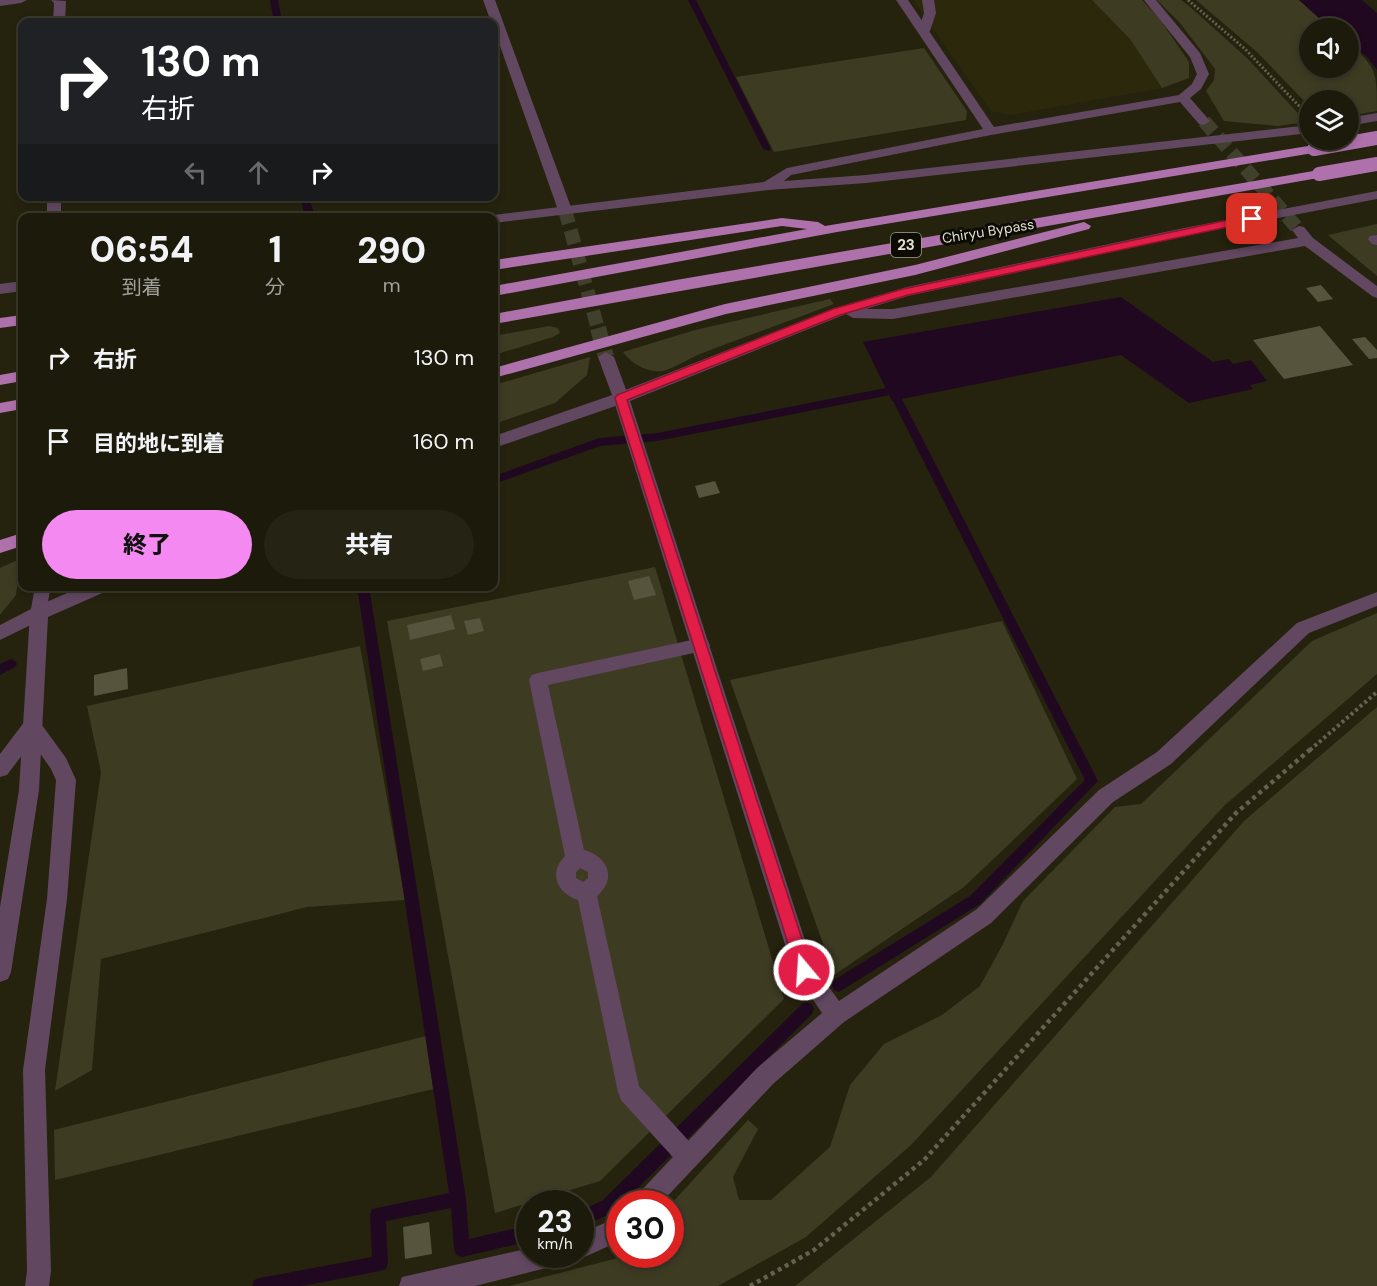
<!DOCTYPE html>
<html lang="ja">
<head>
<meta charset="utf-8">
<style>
  :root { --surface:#1c1a0a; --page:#252313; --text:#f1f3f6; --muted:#a0a19c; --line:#3a382b; --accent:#f489f1 }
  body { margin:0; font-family:"DM Sans","Noto Sans JP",sans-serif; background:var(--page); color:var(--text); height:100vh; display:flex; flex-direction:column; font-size:22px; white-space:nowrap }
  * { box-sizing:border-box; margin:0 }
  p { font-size:20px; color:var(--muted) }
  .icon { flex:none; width:33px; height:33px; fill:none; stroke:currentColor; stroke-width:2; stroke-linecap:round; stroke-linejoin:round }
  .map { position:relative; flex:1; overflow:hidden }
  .panel { position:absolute; left:18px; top:213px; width:480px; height:378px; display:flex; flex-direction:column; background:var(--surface); border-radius:12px; box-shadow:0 3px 9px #0003,0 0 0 2px var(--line) }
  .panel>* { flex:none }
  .top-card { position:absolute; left:18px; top:18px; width:480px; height:183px; border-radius:12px; box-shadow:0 3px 9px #0003,0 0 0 2px var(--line); background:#202124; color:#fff; overflow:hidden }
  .fabs { position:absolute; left:1299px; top:18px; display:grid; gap:12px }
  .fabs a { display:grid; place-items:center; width:60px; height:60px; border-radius:50%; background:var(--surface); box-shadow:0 3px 9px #0003,0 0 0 2px var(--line); font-size:30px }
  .speed { position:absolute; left:516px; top:1190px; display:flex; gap:12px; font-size:30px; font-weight:700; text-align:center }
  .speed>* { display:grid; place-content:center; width:78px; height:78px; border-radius:50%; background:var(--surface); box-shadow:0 3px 9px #0003,0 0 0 2px var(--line); line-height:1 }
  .speed small { font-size:15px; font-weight:400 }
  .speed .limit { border:9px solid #d22; background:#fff; color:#111 }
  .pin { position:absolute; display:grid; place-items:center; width:51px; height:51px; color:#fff; margin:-26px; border-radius:12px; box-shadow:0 3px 9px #0006 }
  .me { position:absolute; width:66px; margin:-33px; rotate:342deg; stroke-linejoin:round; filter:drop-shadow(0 0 4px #0008) }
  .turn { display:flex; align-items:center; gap:21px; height:126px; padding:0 24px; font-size:27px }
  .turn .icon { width:78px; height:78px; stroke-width:2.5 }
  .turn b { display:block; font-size:42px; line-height:51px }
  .lanes { display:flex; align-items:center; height:57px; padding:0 24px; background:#0003; justify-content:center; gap:30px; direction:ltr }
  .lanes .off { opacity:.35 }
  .eta { display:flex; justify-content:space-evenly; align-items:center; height:102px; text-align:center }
  .eta b { font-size:36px; font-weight:800; line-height:42px }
  .action { display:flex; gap:12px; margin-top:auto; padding:12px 24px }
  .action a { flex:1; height:69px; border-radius:36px; background:var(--accent); color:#111; font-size:24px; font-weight:800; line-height:69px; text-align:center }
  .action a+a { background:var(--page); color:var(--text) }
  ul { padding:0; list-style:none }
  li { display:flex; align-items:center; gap:18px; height:84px; padding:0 24px }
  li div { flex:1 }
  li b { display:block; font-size:22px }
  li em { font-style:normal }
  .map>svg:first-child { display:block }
  .built { fill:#2c280b }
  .green { fill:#3e3b23 }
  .water { fill:#210821 }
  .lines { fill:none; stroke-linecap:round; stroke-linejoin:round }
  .stream { fill:#210821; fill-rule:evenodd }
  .building { fill:#56543d }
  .minor-tunnel { stroke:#41402c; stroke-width:14; stroke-dasharray:14 7; stroke-linecap:butt }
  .tertiary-tunnel-far1 { stroke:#41402c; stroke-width:14; stroke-dasharray:14 7; stroke-linecap:butt }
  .tertiary-tunnel { stroke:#41402c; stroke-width:16; stroke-dasharray:16 8; stroke-linecap:butt }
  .path-far2 { stroke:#63624f; stroke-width:3; stroke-dasharray:2 2; stroke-linecap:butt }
  .path-far1 { stroke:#63624f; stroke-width:4; stroke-dasharray:3 3; stroke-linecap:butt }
  .path { stroke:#63624f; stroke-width:4.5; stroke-dasharray:4 4; stroke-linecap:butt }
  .service { fill:#624761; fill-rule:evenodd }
  .minor { fill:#624761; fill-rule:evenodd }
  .tertiary { fill:#624761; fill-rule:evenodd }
  .trunk { fill:#ae71ac; fill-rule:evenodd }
  .trunk-bridge { stroke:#ae71ac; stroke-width:14 }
  .route { fill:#e11d48; stroke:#92132f; stroke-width:1.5 }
  .labels { text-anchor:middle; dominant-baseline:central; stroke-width:6; stroke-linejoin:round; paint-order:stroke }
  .far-street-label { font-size:14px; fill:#e2e1d4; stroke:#0d0c04 }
  .shield { fill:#0d0c04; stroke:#a2a196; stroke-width:1.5 }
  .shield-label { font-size:15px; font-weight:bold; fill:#e2e1d4 }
</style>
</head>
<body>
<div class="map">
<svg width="1377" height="1286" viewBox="0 0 1377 1286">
  <rect width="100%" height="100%" fill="#25230e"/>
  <!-- built -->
  <polygon class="built" points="913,0 1092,0 1130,39 1162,88 1010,115 991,111"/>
  <!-- green -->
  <g class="green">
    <polygon points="1092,0 1142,0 1159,18 1189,62 1189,78 1162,88 1130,39"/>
    <polygon points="1157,0 1181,0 1189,6 1247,58 1306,122 1278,126 1224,121 1206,91 1214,80 1215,69 1180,23"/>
    <path d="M1196,0h103l31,28h-20v40h38l1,-25c28,26 28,28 28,68l-28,5 -1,-16h-38l-1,6 -51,-53z"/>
    <polygon points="924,48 967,111 966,120 774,152 736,77"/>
    <polygon points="1377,224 1377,276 1328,235"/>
    <path d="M830,299l4,5c-45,17 -89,33 -134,50 -12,5 -25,14 -37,17 -16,2 -31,-7 -40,-19l72,-22z"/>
    <polygon points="549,326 558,328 560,333 553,337 494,355 494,336"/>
    <polygon points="590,357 587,375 555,403 494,424 494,385"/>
    <polygon points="22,558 22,576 18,579 16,595 0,615 0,568"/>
    <polygon points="655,567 784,999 600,1181 495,1213 387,621"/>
    <polygon points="1377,613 1377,674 1225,805 911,1145 806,1237 718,1286 509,1286 622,1257 624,1254 670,1254 671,1204 748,1120 758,1129 733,1177 739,1200 771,1200 830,1147 850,1085 884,1044 942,1015 980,986 1002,946 1023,901 1115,807 1141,804 1312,641"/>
    <polygon points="1002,621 1077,779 964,887 834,975 730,680"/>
    <polygon points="360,646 405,900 307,907 101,959 92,1070 55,1091 101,772 87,706"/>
    <polygon points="1377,707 1377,1286 795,1286 931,1177 1244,821"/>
    <polygon points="426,1036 433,1089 55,1180 54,1130"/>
  </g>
  <!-- water -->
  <g class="water">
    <polygon points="1299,0 1362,0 1377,13 1377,70 1366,56 1349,43 1348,28 1330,28"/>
    <polygon points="1121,297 1213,362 1229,359 1233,364 1251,360 1267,381 1250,385 1253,389 1189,403 1121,355 892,401 863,342"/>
  </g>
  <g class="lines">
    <!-- stream -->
    <g class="stream">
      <polygon points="270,0 278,0 282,22 274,22"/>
      <polygon points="688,0 696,0 771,149 770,151 763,149"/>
      <polygon points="300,196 309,196 314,214 312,216 309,217 304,214"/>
      <polygon points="901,385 906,389 899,393 1098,781 980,904 839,992 834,990 832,985 834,980 970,896 1085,780 890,395 657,441 600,446 494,484 494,476 599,438 657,433"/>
      <polygon points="357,586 369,586 466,1199 469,1239 530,1225 530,1241 462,1257 456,1255 454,1249 451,1208 386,1221 388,1263 386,1269 380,1271 302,1286 252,1286 254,1280 260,1278 372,1257 370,1215 372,1209 449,1193"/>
      <polygon points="11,659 15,661 17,664 15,667 0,675 0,664"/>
      <polygon points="807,1002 812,1004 814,1009 812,1014 623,1203 620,1203 620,1207 615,1212 580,1227 580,1211 603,1200 802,1004"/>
    </g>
  </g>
  <!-- building -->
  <g class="building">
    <polygon points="1321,285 1333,299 1318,302 1306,288"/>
    <polygon points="1320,326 1353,365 1284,379 1253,340"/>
    <polygon points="1365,337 1377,350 1377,358 1369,359 1352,339"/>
    <polygon points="715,481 720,493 699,498 695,486"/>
    <polygon points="649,576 656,595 634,600 628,581"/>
    <polygon points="451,615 455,629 410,640 407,625"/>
    <polygon points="480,618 484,631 468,635 464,621"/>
    <polygon points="440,654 443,666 423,671 420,659"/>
    <polygon points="127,668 128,689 94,696 94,675"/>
    <polygon points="429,1222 432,1254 405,1259 403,1227"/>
  </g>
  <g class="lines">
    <!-- minor-tunnel -->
    <polyline class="minor-tunnel" points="1204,121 1299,230"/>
    <!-- tertiary-tunnel-far1 -->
    <polyline class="tertiary-tunnel-far1" points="565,210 598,329"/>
    <!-- tertiary-tunnel -->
    <polyline class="tertiary-tunnel" points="598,328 606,357"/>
    <!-- path-far2 -->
    <polyline class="path-far2" points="1188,0 1245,49 1300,107"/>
    <!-- path-far1 -->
    <polyline class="path-far1" points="1310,750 1377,692"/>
    <!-- path -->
    <polyline class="path" points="750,1286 814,1250 924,1160 1236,813 1312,748"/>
    <!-- service -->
    <g class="service">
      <polygon points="922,0 934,0 936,13 930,31 924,35 918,31 924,13"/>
      <path d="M701,638l6,2 3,5 -3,5 -159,35 36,165c23,6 34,28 13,46l42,190 57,63 4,8 -4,8 -8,4 -8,-4 -59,-65 -3,-8 -40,-192c-21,-7 -30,-27 -13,-44l-36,-176 3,-5 6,-2zM580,868l8,4v6l-5,4 -7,-4v-6z"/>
    </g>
    <!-- minor -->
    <g class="minor">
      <polygon points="0,0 27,0 21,3 0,6"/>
      <polygon points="51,0 66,1 65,22 53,22 54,3"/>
      <polygon points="896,0 908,0 994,127 1179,95 1192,84 1197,74 1190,57 1144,0 1156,0 1200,53 1209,74 1201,89 1190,98 1210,121 1204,125 1199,124 1180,102 991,135 791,175 784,181 866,175 1310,125 1310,133 866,183 768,190 494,223 494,218 488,218 494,215 764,182 787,168 983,129"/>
      <polygon points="1377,113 1377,121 1348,126 1348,118"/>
      <polygon points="1377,191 1377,199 1184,236 908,296 866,309 893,309 1298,238 1292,230 1299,226 1304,227 1313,238 1377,286 1377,298 1372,296 1305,246 893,319 853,318 846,314 630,401 813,965 839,1001 977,909 1099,790 1157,752 1297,623 1377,592 1377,606 1309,633 1171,764 1113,802 991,923 844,1022 773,1084 661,1203 633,1203 637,1195 757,1068 822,1013 793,970 613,398 615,394 832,309 907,287 1184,228"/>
      <rect x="47" y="196" width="14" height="22"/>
      <polygon points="1377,235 1377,245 1372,244 1368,239 1370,236"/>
      <polygon points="22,281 22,291 0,294 0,284"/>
      <polygon points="35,586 47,586 50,591 45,618 0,640 0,625 31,609"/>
      <polygon points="32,719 39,721 66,758 76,780 67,899 45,1070 51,1271 49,1286 25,1286 27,1271 23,1070 47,899 56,780 51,769 32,742 7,775 0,777 0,754 25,721"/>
      <polygon points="620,1216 620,1241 580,1259 572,1255 580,1254 580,1234"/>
      <polygon points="530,1248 530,1254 566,1254 562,1262 554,1266 475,1286 399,1286 402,1277"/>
    </g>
    <!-- tertiary -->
    <g class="tertiary">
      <polygon points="483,0 495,0 572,210 570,213 560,213 558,210 494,29 494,22 491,22"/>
      <polygon points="606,352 614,357 629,398 627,402 494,448 494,436 612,395 598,357"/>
      <polygon points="83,586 109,586 107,591 48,617 39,790 11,972 8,979 0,982 0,907 19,790 30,613 33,608"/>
    </g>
    <!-- trunk -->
    <g class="trunk">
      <polygon points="1314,145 1321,149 1319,152 837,232 494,296 494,286 807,229 782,226 494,270 494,260 782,218 818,222 825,226"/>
      <polygon points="1319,170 1324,171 1326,174 1324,177 494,324 494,314 676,280"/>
      <polygon points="1084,222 1091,226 1089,229 915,275 726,314 494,378 494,368 725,304 915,265"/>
      <polygon points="22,315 22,325 0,328 0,318"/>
      <polygon points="22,371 22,381 0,385 0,375"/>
      <polygon points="22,399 22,409 0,413 0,403"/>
      <polygon points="22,533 22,546 0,553 0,540"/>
    </g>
    <!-- trunk-bridge -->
    <g class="trunk-bridge">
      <polyline points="1314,149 1377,138"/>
      <polyline points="1319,174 1377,164"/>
    </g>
  </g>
  <!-- route -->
  <polygon class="route" points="1252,215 1256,216 1256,221 908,295 840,315 627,400 812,970 810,975 804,977 798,975 615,398 617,395 833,309 903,289"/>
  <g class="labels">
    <!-- far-street labels -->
    <g class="far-street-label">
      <text transform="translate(988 231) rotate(-9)">Chiryu Bypass</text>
    </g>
    <!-- shield labels -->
    <rect class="shield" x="891" y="233" width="30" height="24" rx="4.5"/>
    <g class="shield-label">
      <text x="906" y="245">23</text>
    </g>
  </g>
</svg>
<div class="fabs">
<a><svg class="icon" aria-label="sound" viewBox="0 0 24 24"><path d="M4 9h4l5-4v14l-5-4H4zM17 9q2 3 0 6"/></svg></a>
<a><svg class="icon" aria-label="layers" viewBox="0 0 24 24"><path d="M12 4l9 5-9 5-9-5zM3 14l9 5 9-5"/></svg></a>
</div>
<div class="speed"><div>23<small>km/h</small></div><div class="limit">30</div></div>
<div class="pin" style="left:1252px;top:219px;background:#d93025"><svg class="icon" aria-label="arrive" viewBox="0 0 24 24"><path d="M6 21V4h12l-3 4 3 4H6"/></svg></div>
<svg class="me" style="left:804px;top:970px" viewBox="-20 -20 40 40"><circle r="17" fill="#e11d48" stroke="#fff" stroke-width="3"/><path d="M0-11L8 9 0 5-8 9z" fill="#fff"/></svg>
<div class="top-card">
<div class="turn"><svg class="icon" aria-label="right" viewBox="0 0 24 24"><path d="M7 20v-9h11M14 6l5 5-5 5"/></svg><div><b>130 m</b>右折</div></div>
<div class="lanes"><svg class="icon off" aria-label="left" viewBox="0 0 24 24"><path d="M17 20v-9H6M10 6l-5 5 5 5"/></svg><svg class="icon off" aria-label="ahead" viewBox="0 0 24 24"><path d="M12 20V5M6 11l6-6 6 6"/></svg><svg class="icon" aria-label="right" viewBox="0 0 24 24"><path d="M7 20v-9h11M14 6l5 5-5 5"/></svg></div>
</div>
<section class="panel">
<div class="eta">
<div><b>06:54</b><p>到着</p></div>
<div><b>1</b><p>分</p></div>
<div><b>290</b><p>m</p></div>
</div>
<ul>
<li><svg class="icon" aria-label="right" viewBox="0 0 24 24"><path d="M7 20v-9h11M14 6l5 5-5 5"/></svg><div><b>右折</b></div><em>130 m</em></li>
<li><svg class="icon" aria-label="arrive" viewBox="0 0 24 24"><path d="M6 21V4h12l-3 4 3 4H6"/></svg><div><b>目的地に到着</b></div><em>160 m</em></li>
</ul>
<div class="action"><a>終了</a><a>共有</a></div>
</section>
</div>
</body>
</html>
